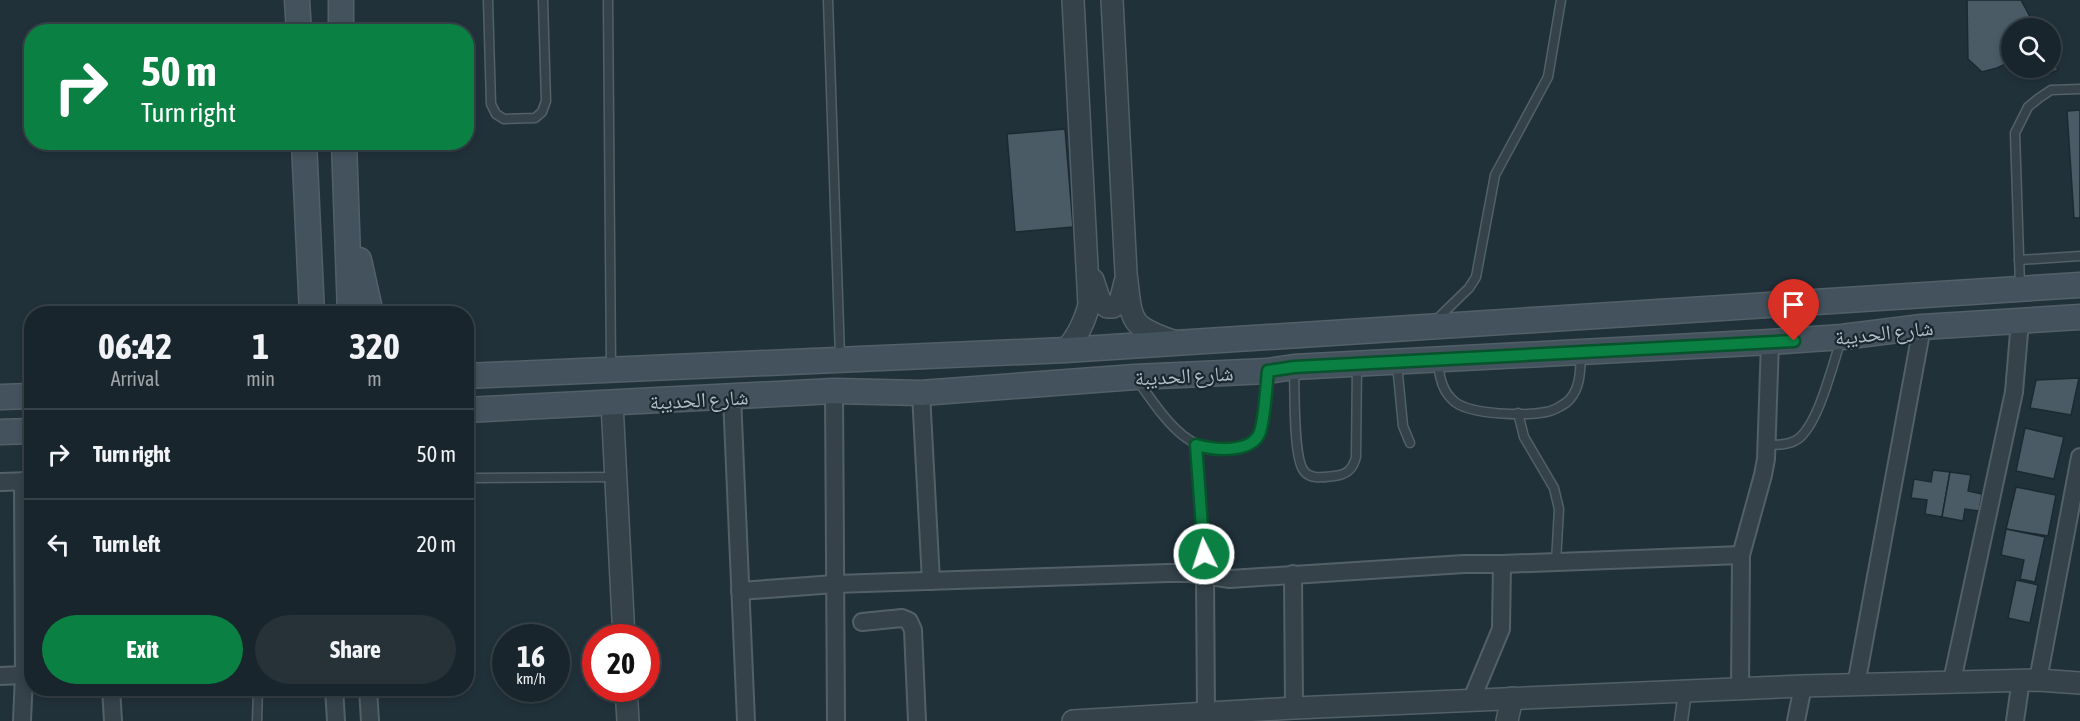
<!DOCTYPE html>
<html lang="en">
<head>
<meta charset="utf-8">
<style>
  :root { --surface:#19252c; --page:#263138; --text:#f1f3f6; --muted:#9fa5a9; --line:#374248; --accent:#0b8043 }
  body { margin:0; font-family:"Asap Condensed","Noto Naskh Arabic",sans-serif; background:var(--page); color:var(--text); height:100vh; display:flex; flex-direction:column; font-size:22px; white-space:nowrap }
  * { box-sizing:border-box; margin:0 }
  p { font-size:20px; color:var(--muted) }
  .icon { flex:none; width:33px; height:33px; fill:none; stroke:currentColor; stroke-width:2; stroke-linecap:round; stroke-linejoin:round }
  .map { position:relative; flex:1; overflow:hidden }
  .side { position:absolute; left:24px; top:306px; width:450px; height:390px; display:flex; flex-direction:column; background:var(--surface); border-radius:24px; box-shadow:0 3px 9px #0003,0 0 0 2px var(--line) }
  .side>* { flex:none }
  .hud { position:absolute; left:24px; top:24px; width:450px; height:126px; border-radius:24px; box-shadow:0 3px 9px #0003,0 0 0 2px var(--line); background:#0b8043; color:#fff; overflow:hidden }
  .fabs { position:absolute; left:2001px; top:18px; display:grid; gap:12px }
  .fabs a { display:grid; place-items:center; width:60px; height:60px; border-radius:50%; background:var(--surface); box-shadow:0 3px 9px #0003,0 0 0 2px var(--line); font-size:30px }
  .speed { position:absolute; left:492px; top:624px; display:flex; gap:12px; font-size:30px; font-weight:700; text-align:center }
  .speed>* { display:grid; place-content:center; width:78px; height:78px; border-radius:50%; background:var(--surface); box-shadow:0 3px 9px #0003,0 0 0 2px var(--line); line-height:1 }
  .speed small { font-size:15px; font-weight:400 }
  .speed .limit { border:9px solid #d22; background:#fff; color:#111 }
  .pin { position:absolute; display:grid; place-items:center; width:51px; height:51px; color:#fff; margin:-62px -26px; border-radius:50% 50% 50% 0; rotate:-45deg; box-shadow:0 0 6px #0007 }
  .pin .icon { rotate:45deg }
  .me { position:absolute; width:66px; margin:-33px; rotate:356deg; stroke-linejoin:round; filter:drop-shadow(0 0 4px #0008) }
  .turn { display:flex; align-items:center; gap:21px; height:126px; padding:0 18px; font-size:27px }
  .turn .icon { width:78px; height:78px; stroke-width:2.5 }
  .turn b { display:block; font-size:42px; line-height:51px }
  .eta { display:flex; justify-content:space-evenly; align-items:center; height:102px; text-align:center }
  .eta b { font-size:36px; font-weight:700; line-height:42px }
  .action { display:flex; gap:12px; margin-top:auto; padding:12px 18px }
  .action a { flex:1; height:69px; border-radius:36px; background:var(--accent); color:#fff; font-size:24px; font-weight:700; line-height:69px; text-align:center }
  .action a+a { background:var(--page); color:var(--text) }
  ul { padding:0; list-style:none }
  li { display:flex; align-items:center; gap:18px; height:90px; padding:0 18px; border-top:2px solid var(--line) }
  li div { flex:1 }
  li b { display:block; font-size:22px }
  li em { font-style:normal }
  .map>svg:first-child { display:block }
  .building { fill:#4a5b65; stroke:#1c2931; stroke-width:1.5 }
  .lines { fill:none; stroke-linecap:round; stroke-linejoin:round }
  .service-casing { stroke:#536068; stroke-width:11 }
  .pedestrian-casing { stroke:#536068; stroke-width:15 }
  .minor-casing { stroke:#536068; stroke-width:20 }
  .tertiary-casing { stroke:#536068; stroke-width:24 }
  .secondary-casing { stroke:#536068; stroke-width:27 }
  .service { stroke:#35424a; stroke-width:8 }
  .pedestrian { stroke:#35424a; stroke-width:12 }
  .minor { stroke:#35424a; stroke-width:16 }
  .tertiary { stroke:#35424a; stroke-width:21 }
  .secondary { stroke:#43525d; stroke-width:24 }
  .route-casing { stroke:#07532c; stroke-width:15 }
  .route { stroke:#0b8043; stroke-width:10 }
  .labels { text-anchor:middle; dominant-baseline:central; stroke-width:4.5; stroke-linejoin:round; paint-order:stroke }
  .street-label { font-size:21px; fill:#b0bdc6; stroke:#1a272f }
</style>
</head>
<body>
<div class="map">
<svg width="2080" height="721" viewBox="0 0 2080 721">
  <rect width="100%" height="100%" fill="#21313a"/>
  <!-- building -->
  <g class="building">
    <polygon points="1967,0 2021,0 2036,28 2012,28 2012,65 2010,62 1997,68 1982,72 1968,59"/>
    <polygon points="2050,56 2058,70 2039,78 2035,68 2050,68"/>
    <polygon points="2013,68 2032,68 2018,75"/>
    <polygon points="2080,110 2080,218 2074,218 2067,111"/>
    <polygon points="1065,129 1073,227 1015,232 1007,134"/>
    <polygon points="2079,378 2071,415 2030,408 2036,380"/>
    <polygon points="2025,428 2064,437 2054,479 2016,471"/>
    <polygon points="1933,470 1950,472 1942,517 1925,514 1927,500 1911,498 1914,479 1931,482"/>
    <polygon points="1950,472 1971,475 1968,491 1982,494 1979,511 1965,509 1963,521 1942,517"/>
    <polygon points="2016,487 2056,495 2048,536 2006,529"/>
    <polygon points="2006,529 2045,537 2035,582 2020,579 2024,560 2001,555"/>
    <polygon points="2016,580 2038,585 2030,623 2008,618"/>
  </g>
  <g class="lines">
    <!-- service casing -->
    <g class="service-casing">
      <g id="service">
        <polyline points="488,0 491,104 496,114 504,119 535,118 542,112 546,101 543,0"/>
        <polyline points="608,0 611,367"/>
        <polyline points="828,0 840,357"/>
        <polyline points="2019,260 2080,256"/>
        <polyline points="2020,286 2015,133 2028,107 2039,98 2051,90 2080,89"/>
        <polyline points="1435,321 1469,288 1476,277 1495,175 1548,77 1561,0"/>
        <path d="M1437,360c3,16 4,31 18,42 17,13 70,14 91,10 7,-1 20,-8 24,-13 11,-13 10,-29 11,-45"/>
        <polyline points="1397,364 1403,426 1410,443"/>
        <path d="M1294,370c1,21 -1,88 10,101 7,9 20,6 30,5 13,-1 19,-7 22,-19l1,-93"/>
        <path d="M1137,380c24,32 51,81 99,67 9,-2 18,-4 23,-13 4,-9 7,-48 9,-60"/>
        <polyline points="1518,413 1524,437 1554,488 1559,509 1556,562"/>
        <polyline points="1196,445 1205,576"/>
        <path d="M1766,445c11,0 23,0 32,-6 21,-16 34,-73 43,-99"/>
        <polyline points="466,481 476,478 615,477"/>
        <polyline points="257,721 258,688"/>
      </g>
    </g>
    <!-- pedestrian casing -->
    <g class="pedestrian-casing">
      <polyline id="pedestrian" points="1681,721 1685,692"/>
    </g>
    <!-- minor casing -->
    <g class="minor-casing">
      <g id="minor">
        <polyline points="834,391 836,721"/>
        <polyline points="921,393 931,581"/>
        <polyline points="732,397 746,721"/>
        <polyline points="0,482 32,481"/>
        <polyline points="1293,574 1294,708"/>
        <polyline points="1205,576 1206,713"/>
        <polyline points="740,591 835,584 1168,573 1190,573 1230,579 1464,564 1502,564 1741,555"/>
        <polyline points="862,622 902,618 909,621 913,630 917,721"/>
        <polyline points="0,676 24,675"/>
        <polyline points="2038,680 2080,457"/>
        <polyline points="1952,681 2014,392 2020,321"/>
        <polyline points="1856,685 1922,327"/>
        <polyline points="111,688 113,721"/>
        <polyline points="334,688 336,721"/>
        <polyline points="368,688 370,721"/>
        <polyline points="1740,689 1741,555 1763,475 1766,459 1770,342"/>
        <polyline points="1471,701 1501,629 1502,564"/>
        <polyline points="22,721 24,675 23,481"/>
        <polyline points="1796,721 1803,686"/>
        <polyline points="2015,721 2021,680"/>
      </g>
    </g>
    <!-- tertiary casing -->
    <g class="tertiary-casing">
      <g id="tertiary">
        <path d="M1112,0l14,273c6,48 1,53 50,69"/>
        <polyline points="1093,280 1100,301 1107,307 1113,307 1120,302 1125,282"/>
        <path d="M1066,350c12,-15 18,-27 23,-45l-16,-305"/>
        <polyline points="612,403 624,638"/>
        <polyline points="626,688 628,721"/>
        <polyline points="1073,721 1294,708 1803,686 2038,680 2080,683"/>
        <polyline points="1507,721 1512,698"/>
      </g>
    </g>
    <!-- secondary casing -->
    <g class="secondary-casing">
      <g id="secondary">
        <polyline points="297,0 299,32"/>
        <polyline points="341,0 341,32"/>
        <polyline points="304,142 312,314"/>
        <polyline points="344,142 350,314"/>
        <polyline points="359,260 371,314"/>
        <polyline points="466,376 1066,350 2080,285"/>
        <polyline points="0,397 32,396"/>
        <polyline points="466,410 834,391 921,393 1135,377 1268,371 1294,367 1770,342 1842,337 1922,327 2080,317"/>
        <polyline points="0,432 32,431"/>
      </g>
    </g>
    <!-- service -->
    <use href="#service" class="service"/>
    <!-- pedestrian -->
    <use href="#pedestrian" class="pedestrian"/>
    <!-- minor -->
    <use href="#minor" class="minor"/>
    <!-- tertiary -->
    <use href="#tertiary" class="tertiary"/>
    <!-- secondary -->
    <use href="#secondary" class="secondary"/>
  </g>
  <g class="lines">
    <!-- route casing -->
    <g class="route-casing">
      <path id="route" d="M1204,554l-8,-109c18,5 56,9 64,-13 5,-16 6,-44 8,-61l26,-4 500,-26"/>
    </g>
    <!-- route -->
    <use href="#route" class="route"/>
  </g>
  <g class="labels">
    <!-- street labels -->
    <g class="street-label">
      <text transform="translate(1884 332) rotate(-6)">شارع الحديبة</text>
      <text transform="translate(1184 375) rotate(-3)">شارع الحديبة</text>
      <text transform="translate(699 399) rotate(-3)">شارع الحديبة</text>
    </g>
  </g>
</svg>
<div class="fabs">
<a><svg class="icon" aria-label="search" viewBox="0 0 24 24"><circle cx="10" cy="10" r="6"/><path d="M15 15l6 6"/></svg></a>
</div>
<div class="speed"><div>16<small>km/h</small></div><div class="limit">20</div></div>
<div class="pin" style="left:1794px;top:341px;background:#d93025"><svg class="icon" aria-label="arrive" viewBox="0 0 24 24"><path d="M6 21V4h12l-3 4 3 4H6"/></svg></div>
<svg class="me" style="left:1204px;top:554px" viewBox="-20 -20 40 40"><circle r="17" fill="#0b8043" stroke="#fff" stroke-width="3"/><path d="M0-11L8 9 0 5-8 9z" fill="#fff"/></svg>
<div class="hud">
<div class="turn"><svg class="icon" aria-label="right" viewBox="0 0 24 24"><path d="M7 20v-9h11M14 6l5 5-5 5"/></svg><div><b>50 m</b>Turn right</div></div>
</div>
<section class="side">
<div class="eta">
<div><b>06:42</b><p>Arrival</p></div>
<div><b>1</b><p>min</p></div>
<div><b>320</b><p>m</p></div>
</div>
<ul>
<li><svg class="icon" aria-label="right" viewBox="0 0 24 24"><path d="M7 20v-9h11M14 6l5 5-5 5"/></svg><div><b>Turn right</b></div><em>50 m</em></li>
<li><svg class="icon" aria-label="left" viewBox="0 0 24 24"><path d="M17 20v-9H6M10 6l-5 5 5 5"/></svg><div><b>Turn left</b></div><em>20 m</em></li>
</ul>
<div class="action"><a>Exit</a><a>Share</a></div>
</section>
</div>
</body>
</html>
